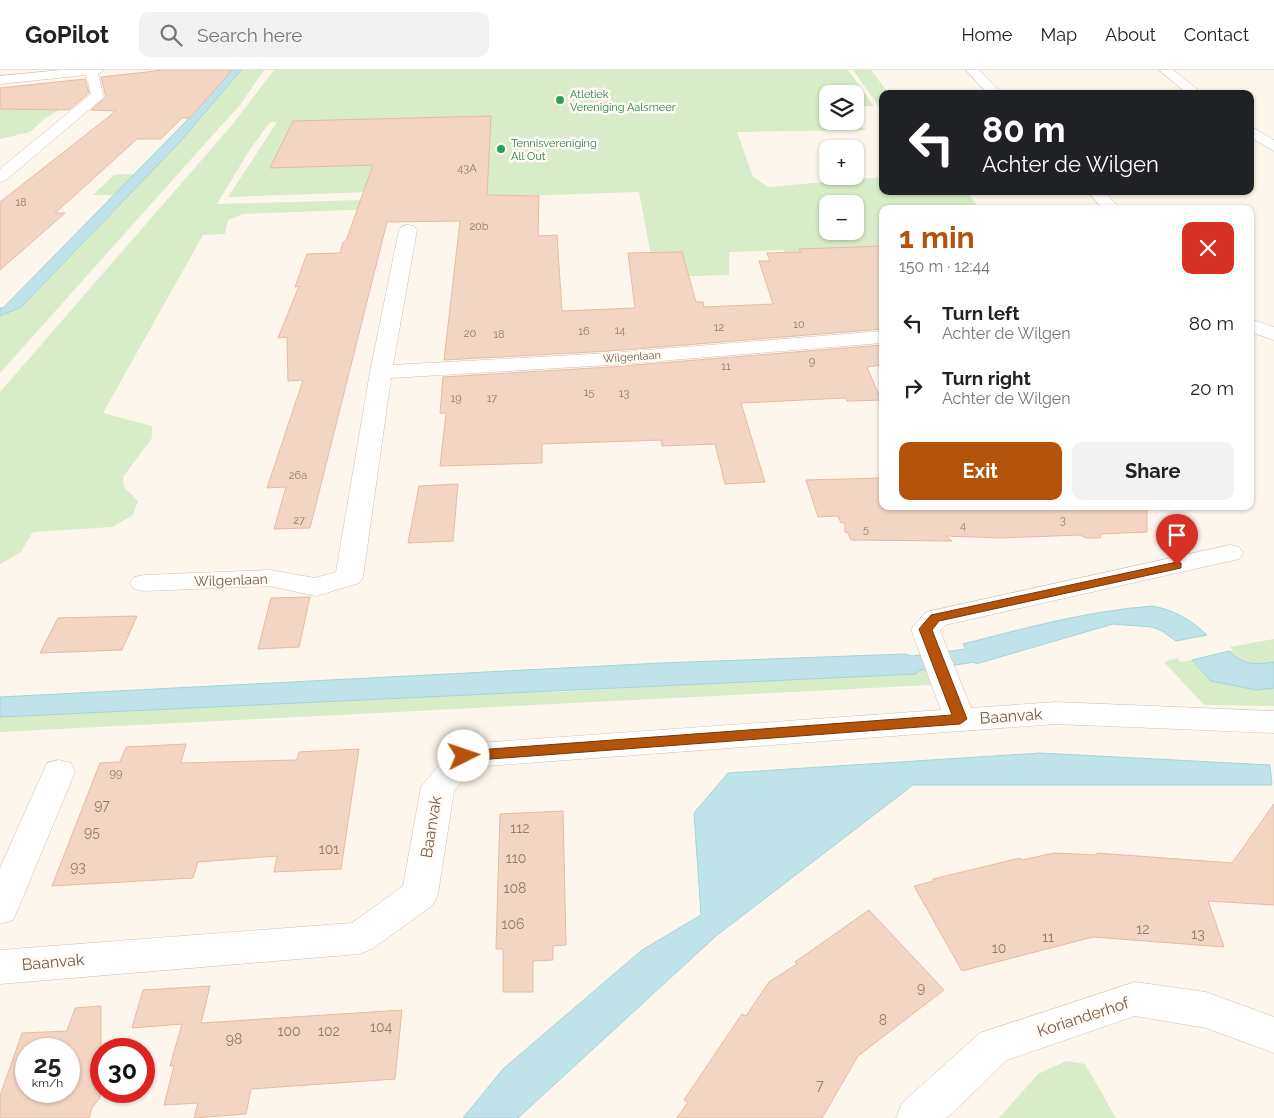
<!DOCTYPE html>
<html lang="en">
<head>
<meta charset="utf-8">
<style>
  :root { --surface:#fff; --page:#f2f2f2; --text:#222; --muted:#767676; --line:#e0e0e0; --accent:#b45309 }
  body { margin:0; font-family:Raleway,sans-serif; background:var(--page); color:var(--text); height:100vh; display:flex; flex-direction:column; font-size:19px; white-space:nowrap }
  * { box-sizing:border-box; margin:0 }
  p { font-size:16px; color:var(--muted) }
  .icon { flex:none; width:28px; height:28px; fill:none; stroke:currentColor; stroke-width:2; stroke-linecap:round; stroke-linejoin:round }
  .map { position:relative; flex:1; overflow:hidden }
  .details { position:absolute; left:879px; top:135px; width:375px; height:305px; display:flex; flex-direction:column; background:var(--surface); border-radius:10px; box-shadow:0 1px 4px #0004 }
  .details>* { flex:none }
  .guide { position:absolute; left:879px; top:20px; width:375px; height:105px; border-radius:10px; box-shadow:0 1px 4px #0004; background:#202124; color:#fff; overflow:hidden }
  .fabs { position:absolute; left:819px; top:15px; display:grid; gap:10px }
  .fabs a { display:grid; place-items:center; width:45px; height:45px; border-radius:10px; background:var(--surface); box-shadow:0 1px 4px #0004; font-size:25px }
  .speed { position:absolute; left:15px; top:968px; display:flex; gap:10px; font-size:25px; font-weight:700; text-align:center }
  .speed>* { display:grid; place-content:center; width:65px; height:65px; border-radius:50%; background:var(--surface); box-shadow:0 1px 4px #0004; line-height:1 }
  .speed small { font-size:12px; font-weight:400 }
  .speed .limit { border:8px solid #d22; background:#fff; color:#111 }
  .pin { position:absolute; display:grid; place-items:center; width:42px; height:42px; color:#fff; margin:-51px -21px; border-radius:50% 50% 50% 0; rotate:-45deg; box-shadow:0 0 5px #0007 }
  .pin .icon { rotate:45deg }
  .me { position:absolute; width:55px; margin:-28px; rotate:86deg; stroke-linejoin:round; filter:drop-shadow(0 0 4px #0008) }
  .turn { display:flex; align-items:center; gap:18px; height:105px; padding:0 20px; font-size:22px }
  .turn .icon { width:65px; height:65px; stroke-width:2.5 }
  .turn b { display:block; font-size:35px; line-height:42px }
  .round { display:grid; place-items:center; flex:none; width:52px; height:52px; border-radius:10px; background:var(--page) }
  .summary { display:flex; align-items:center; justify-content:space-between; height:85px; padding:0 20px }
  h1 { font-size:30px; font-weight:700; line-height:38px; color:var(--accent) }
  .primary-button { display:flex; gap:10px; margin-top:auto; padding:10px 20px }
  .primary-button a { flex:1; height:58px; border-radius:10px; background:var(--accent); color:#fff; font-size:20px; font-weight:700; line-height:58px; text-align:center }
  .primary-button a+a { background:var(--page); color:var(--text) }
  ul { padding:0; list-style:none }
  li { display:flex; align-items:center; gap:15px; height:65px; padding:0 20px }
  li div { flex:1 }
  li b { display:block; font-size:19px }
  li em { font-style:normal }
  header { display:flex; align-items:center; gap:30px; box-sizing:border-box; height:70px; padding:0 25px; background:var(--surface); border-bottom:1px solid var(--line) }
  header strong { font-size:24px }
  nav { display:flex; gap:28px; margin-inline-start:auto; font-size:18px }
  .search { width:350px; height:45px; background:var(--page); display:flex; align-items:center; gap:12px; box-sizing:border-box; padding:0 18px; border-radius:10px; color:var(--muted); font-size:19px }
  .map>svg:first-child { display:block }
  .green { fill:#d8ecc9; fill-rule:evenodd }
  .water { fill:#bfe3e8; stroke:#a5d3da }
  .building { fill:#f3d5c3; stroke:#e6bba3; fill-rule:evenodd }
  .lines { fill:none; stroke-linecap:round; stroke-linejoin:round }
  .minor-casing { stroke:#d1beb0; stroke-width:1 }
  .minor { fill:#fff; fill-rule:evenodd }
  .route { fill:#b45309; stroke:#753606 }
  .leisure-dot { fill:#2e9e5b; stroke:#fffaf3; stroke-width:2 }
  .labels { text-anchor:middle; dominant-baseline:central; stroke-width:5; stroke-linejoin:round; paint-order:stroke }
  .far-leisure-label { font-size:11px; fill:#27864d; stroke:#fffaf3; text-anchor:start }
  .number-label { font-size:11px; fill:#987a6a }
  .far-street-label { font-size:11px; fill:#7a5c4d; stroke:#fffaf3 }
  .street-label { font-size:14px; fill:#7a5c4d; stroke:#fffaf3 }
  .near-number-label { font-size:14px; fill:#987a6a }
  .near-street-label { font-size:16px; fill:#7a5c4d; stroke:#fffaf3 }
</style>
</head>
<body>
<header>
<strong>GoPilot</strong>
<div class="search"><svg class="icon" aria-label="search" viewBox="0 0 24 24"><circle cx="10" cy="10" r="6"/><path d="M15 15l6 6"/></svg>Search here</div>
<nav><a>Home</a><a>Map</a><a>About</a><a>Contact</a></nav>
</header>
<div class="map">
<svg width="1274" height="1048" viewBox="0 0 1274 1048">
  <rect width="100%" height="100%" fill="#fdf6ec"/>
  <!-- green -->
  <g class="green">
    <polygon points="241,0 264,0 240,35 211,67 0,303 0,246 21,237 179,73"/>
    <path d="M274,0h574l26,36h-19v-12h-27v27h19l21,9 -131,2 16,45 15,10 114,-10v14h84l14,18h-98v48l-97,-1 -1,-6 -55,2v23l-74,2 -16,-85 -188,6 8,-9 -231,8 49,-75h-7l-21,29 -32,53 218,-6 -1,9 -191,7 -15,6 -3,14 -22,1 -100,178 49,13v12l-29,39 1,10 14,14 -5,14 -21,12 -79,5 -12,20 -21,12v-172l232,-267zM828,134h27v27h-27z"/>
    <polygon points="853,0 871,0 889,24 882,24 882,41"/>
    <polygon points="72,32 44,49 30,62 0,69 0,40"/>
    <polygon points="129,104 136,104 114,125 93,125 114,105"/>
    <path d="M1274,569v23c-19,3 -31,3 -45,-11l4,-1 -3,-3z"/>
    <polygon points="1177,588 1181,592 1192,590 1211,611 1256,620 1274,618 1274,636 1204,635 1164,592"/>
    <polygon points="926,600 931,615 0,662 0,647 481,623 559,622"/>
    <polygon points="1066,991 1085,994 1116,1048 999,1048 1038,1004"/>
  </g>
  <!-- water -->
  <g class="water">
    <polygon points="228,0 241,0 179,73 21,237 0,246 0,238 3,238 198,39"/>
    <path d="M1152,536c22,4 38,13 55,29l-31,6 -14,-10 -10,-4 -39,-3 -137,40 -1,-2 -53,8 -6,1v3l-916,43v-20l661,-34 244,-9 7,2 54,-7 -3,-5c63,-16 124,-33 189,-38z"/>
    <path d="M1229,581c14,14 26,14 45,11v26l-18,2 -45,-9 -19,-21z"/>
    <polygon points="1040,683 1270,695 1272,715 913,715 716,866 518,1048 463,1048 503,999 642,880 701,845 694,743 728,703"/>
  </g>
  <!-- building -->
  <g class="building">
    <polygon points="164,0 232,0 190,48 182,48 161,69 137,69 55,143 65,143 0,200 0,132 116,41 91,40 106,27 101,7"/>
    <polygon points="85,9 89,23 69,40 0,39 0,18"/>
    <polygon points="491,46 487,125 539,126 538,166 557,165 562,241 635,238 628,183 682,182 696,232 703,232 704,237 773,234 759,191 770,191 767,183 801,182 799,179 882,176 882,259 610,281 444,290 460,151 387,152 310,458 274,459 286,417 267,418 303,310 288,311 287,267 278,268 299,216 295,217 307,184 340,183 343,172 346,171 373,95 270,98 293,51"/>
    <polygon points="882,275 882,295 867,297 881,330 847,331 845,328 741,333 765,412 725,414 715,374 662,376 661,370 542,374 542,393 440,396 446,343 440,343 443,307 610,297"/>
    <polygon points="882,408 882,436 1147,436 1147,462 1101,464 1100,468 1086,468 1080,465 1001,468 946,466 952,471 851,470 848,463 845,462 845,453 841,453 838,446 818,447 806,410"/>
    <polygon points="458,414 453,471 408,473 419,416"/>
    <polygon points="310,527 299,577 258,579 271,528"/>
    <polygon points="137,546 122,580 40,583 58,548"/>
    <polygon points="186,674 181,693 297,690 299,682 359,679 341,799 274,802 277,786 198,792 193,808 52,816 100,693 120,692 126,677"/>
    <polygon points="1274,734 1274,835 1208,831 1224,877 1093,867 962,901 914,816 934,811 933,809 1020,788 1022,790 1054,783 1097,785 1097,783 1232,793"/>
    <polygon points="563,741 566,875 553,876 553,890 533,891 533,922 503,922 503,879 496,879 500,744"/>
    <polygon points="869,840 944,920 858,986 822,1048 677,1048 688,1032 684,1030 742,944 746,946 769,912 797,894 795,892"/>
    <polygon points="210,916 201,953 402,940 395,1009 251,1019 246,1044 194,1048 198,1033 164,1035 174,996 170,996 182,954 132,958 143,920"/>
    <path d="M101,936v87l-2,6 -7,9 -3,10h-89v-22l22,-63 45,-2 8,-23zM26,979h43v42h-43z"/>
  </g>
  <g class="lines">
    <!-- minor casing -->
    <g class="minor-casing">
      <g id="minor">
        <polygon points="61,0 104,0 98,4 104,27 6,110 0,112 0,99 91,24 86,5 0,14 0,6"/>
        <polygon points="966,0 979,0 1002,24 988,24"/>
        <polygon points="1159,0 1173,0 1203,24 1188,24"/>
        <polygon points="1250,56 1274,70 1274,81 1250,67"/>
        <polygon points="1087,121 1104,121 1120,139 1103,139"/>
        <polygon points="408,155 414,156 417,160 393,295 610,283 882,261 882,273 610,295 391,308 363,507 359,513 316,526 270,516 144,521 134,519 130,513 134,507 144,505 270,500 315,508 336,502 370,302 399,160 402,156"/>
        <polygon points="1250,249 1274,257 1274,270 1250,262"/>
        <polygon points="1230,475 1239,477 1243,483 1239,489 945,555 940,561 971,638 1056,632 1274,641 1274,663 1056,654 473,697 454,721 438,824 433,835 372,879 359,884 0,914 0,880 352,853 403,816 421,717 453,678 464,674 941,640 911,559 926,542"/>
        <polygon points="59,690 71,693 75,702 18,839 13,850 0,854 0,798 43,702 47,693"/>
        <polygon points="1135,912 1206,922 1274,947 1274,983 1206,958 1135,946 1007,990 947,1048 896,1048 902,1033 980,963"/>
      </g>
    </g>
    <!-- minor -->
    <use href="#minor" class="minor"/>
  </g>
  <!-- route -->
  <polygon class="route" points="1177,492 1181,493 1181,498 939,551 932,560 967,649 960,654 464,691 457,686 464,681 952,645 919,559 931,545"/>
  <!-- markers -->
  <g class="leisure-dot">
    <circle cx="560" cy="30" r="5"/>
    <circle cx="501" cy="79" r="5"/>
  </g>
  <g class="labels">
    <!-- far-leisure labels -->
    <g class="far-leisure-label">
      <text x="570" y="24">Atletiek<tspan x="570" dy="13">Vereniging Aalsmeer</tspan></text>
      <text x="511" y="73">Tennisvereniging<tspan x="511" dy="13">All Out</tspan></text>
    </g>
    <!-- number labels -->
    <g class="number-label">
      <text x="467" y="98">43A</text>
      <text x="21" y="132">18</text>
      <text x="479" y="156">20b</text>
      <text x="799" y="254">10</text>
      <text x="719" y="257">12</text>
      <text x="620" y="260">14</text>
      <text x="584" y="261">16</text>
      <text x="470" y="263">20</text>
      <text x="499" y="264">18</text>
      <text x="812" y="291">9</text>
      <text x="726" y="296">11</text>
      <text x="589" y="322">15</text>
      <text x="624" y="323">13</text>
      <text x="456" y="328">19</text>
      <text x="492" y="328">17</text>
      <text x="298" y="405">26a</text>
      <text x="299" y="450">27</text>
      <text x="1063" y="450">3</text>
      <text x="963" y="455">4</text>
      <text x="866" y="459">5</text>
      <text x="116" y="703">99</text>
    </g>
    <!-- far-street labels -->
    <g class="far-street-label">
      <text transform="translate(632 287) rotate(-4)">Wilgenlaan</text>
    </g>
    <!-- street labels -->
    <g class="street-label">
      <text transform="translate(231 510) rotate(-2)">Wilgenlaan</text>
    </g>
    <!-- near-number labels -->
    <g class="near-number-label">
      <text x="102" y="735">97</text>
      <text x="520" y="758">112</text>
      <text x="92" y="762">95</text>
      <text x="329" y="779">101</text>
      <text x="516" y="788">110</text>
      <text x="78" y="797">93</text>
      <text x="515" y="818">108</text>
      <text x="513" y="854">106</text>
      <text x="1143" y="859">12</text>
      <text x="1198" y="864">13</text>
      <text x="1048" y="867">11</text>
      <text x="999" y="878">10</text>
      <text x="921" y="918">9</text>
      <text x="883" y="950">8</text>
      <text x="381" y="957">104</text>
      <text x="289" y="961">100</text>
      <text x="329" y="961">102</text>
      <text x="234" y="969">98</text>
      <text x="820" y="1015">7</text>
    </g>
    <!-- near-street labels -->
    <g class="near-street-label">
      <text transform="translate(1011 646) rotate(-4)">Baanvak</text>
      <text transform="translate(431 757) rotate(-81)">Baanvak</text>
      <text transform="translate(53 892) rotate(-5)">Baanvak</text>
      <text transform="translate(1083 947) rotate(-18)">Korianderhof</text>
    </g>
  </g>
</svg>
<div class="fabs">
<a><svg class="icon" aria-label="layers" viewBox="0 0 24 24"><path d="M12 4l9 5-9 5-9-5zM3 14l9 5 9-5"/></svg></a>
<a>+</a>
<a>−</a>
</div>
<div class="speed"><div>25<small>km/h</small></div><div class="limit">30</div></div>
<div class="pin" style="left:1177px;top:495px;background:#d93025"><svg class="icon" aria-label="arrive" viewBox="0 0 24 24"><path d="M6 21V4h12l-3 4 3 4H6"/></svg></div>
<svg class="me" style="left:464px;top:686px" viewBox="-20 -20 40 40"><circle r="19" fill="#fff"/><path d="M0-13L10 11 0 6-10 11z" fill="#b45309"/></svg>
<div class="guide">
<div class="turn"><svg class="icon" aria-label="left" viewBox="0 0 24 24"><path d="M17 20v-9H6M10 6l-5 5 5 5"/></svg><div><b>80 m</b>Achter de Wilgen</div></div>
</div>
<section class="details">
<div class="summary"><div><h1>1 min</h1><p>150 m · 12:44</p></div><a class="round" style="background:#d93025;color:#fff"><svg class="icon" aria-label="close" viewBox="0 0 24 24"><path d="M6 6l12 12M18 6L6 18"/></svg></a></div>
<ul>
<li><svg class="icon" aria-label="left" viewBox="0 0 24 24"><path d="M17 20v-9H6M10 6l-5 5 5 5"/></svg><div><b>Turn left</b><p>Achter de Wilgen</p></div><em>80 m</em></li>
<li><svg class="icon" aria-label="right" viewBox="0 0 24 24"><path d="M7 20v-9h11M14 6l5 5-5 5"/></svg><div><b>Turn right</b><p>Achter de Wilgen</p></div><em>20 m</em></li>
</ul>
<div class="primary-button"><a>Exit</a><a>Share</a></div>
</section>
</div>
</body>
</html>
